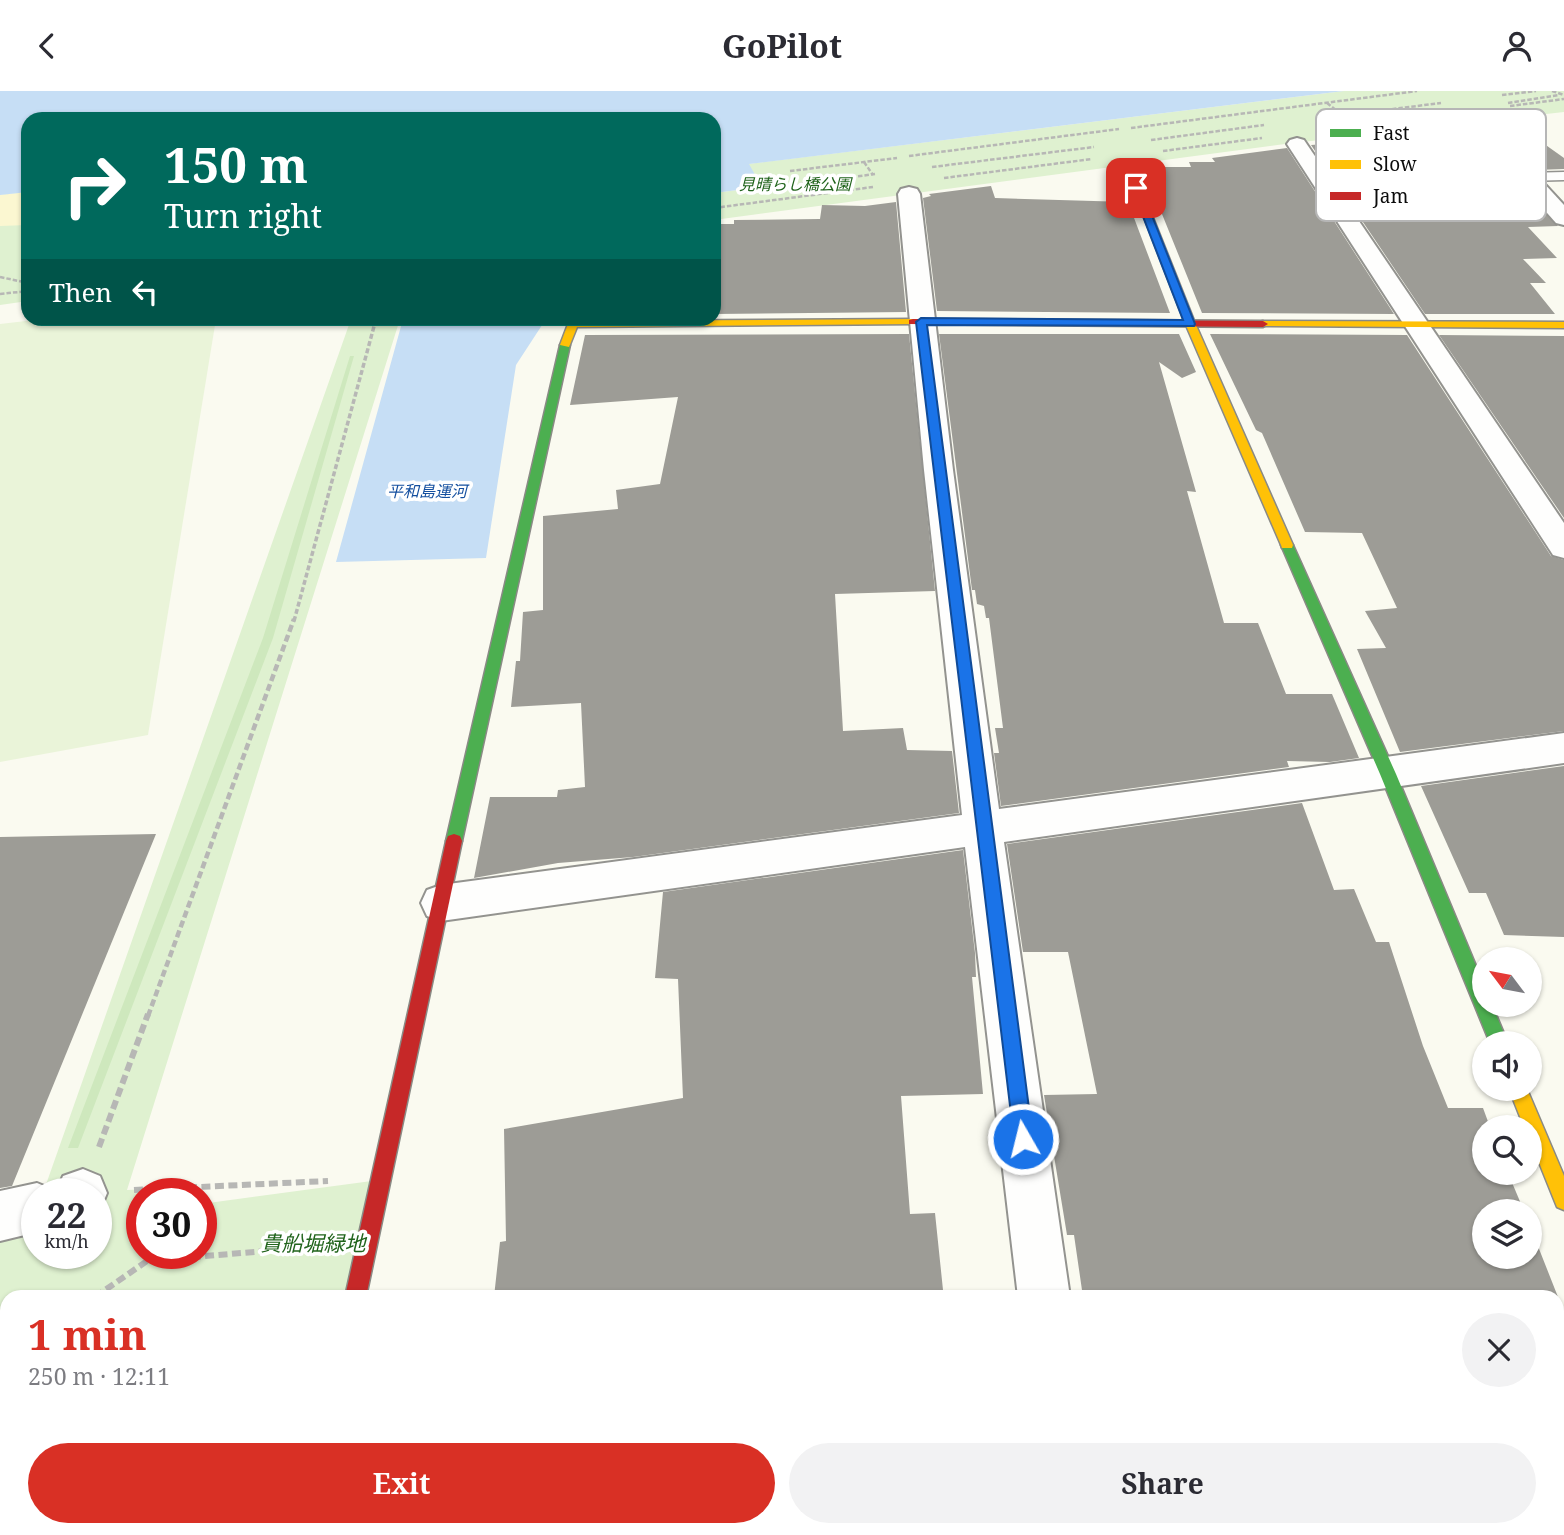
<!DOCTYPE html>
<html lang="en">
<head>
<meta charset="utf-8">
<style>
  :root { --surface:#fff; --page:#f2f2f3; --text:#2b2b33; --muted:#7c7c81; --accent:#d93025 }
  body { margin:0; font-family:"Noto Serif","Noto Sans JP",serif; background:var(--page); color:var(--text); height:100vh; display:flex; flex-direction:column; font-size:26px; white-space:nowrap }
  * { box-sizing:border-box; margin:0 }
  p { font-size:23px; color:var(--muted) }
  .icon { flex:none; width:38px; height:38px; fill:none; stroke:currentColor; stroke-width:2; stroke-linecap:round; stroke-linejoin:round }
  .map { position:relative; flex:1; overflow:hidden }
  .sheet { position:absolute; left:0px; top:1199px; width:1564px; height:247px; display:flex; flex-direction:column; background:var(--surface); border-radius:21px 21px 0 0; box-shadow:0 2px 5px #0004 }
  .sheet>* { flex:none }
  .banner { position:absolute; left:21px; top:21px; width:700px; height:214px; border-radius:21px; box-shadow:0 2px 5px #0004; background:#00695c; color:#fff; overflow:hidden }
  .needle { width:46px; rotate:302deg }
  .buttons { position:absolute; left:1472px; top:856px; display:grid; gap:14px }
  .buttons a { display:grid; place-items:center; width:70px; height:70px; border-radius:50%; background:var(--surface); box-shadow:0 2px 5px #0004; font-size:35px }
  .speed { position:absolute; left:21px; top:1087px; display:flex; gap:14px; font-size:35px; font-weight:700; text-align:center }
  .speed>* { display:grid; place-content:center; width:91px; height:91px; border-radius:50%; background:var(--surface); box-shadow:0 2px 5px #0004; line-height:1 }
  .speed small { font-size:18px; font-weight:400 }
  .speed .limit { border:10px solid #d22; background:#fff; color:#111 }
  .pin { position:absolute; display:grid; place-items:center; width:60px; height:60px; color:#fff; margin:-30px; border-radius:14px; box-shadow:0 4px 10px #0006 }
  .me { position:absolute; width:77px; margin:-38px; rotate:352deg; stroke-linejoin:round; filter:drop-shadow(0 0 5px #0008) }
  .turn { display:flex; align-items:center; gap:24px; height:147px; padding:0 28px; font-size:32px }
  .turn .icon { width:91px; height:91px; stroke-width:2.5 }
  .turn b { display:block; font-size:49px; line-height:60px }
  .then { display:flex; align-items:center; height:66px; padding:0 28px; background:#0003; gap:14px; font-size:26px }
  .round { display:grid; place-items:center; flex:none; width:74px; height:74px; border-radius:37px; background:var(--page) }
  .headline { display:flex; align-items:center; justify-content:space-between; height:119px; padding:0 28px }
  h1 { font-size:42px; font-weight:700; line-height:52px; color:var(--accent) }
  .button { display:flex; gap:14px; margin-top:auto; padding:14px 28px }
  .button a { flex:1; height:80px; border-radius:42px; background:var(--accent); color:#fff; font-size:28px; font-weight:700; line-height:80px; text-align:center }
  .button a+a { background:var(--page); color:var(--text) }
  header { display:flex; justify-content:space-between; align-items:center; height:91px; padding:0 28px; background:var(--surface); font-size:32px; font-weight:700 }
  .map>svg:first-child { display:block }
  .green { fill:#dff1d0 }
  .forest { fill:#cee8bd }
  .sand { fill:#fbf7d1 }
  .pitch { fill:#eaf4d9 }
  .water { fill:#c6def5 }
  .building { fill:#9d9c96 }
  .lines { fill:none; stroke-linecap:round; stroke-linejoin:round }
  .lane-casing { stroke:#93938f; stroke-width:3 }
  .street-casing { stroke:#93938f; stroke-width:4 }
  .fast-casing { stroke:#8a8a85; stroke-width:3 }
  .slow-casing { stroke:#8a8a85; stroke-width:3 }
  .jam-casing { stroke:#8a8a85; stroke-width:3 }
  .path-far3 { stroke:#b7b7b5; stroke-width:2.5; stroke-dasharray:4.5 2; stroke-linecap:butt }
  .path-far2 { stroke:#b7b7b5; stroke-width:3.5; stroke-dasharray:5 2.5; stroke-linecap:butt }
  .path-far1 { stroke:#b7b7b5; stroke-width:4.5; stroke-dasharray:7 3.5; stroke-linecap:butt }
  .path { stroke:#b7b7b5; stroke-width:6; stroke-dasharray:9 4.5; stroke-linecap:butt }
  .lane { fill:#fefefd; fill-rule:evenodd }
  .street { fill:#fefefd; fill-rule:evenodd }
  .fast { fill:#4caf50; fill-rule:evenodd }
  .slow { fill:#ffc107; fill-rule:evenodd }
  .jam { fill:#c62828; fill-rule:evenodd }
  .route { fill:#1a73e8; stroke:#114b97; stroke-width:2 }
  .labels { text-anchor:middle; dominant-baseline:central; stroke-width:7; stroke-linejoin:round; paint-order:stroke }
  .far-park-label { font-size:16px; font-style:italic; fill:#21641c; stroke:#fff }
  .far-water-label { font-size:16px; font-style:italic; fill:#144f9f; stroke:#fff }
  .near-park-label { font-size:21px; font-style:italic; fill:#21641c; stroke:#fff }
  .key { fill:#fff; stroke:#b6b6b6; stroke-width:2 }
  .key-label { font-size:19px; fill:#0c0c0c }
</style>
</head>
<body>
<header><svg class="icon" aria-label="back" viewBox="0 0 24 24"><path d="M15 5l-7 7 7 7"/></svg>GoPilot<svg class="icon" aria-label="person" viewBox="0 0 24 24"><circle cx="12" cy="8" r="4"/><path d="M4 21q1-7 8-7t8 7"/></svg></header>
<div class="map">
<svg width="1564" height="1444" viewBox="0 0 1564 1444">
  <rect width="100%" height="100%" fill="#fafaf0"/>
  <!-- green -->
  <g class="green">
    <polygon points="1344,0 1564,0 1564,21 1285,53 714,129 714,102 761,96 748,73"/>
    <polygon points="28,101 28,210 0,214 0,104"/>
    <polygon points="351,228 400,228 127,1099 173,1097 171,1102 142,1102 142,1162 201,1162 201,1113 379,1089 355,1206 7,1206 7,1438 304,1439 303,1444 0,1444 0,1125 37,1116 37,1162 96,1162 96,1102 43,1102"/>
  </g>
  <!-- forest -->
  <polygon class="forest" points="350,265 354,265 273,547 78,1057 68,1057 263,547"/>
  <!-- sand -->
  <polygon class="sand" points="28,101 28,134 0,135 0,104"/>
  <!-- pitch -->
  <polygon class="pitch" points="43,228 216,228 148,644 0,671 0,233"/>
  <!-- water -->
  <g class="water">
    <polygon points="0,0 1344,0 749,73 762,96 714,102 714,28 28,28 28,101 0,104"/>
    <polygon points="403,228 546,228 516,274 486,467 336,471"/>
  </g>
  <!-- building -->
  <g class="building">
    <polygon points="1512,30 1564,67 1564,78 1535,79 1492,32"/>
    <polygon points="1466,35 1558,135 1528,136 1557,167 1523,168 1546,192 1530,192 1555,223 1425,223 1311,54 1325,53 1321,49 1363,48"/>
    <polygon points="1287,57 1394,223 1202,222 1143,76 1191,76 1189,71 1215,71 1212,67"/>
    <polygon points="991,95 995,107 1128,111 1170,222 937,220 923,107 931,105 929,103"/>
    <polygon points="896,111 906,221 714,223 714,133 734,133 734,129 820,128 822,114 865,115"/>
    <polygon points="909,243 935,500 835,503 843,640 903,637 907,659 952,660 959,722 633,766 558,772 474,787 490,706 557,706 558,699 585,696 581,612 511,616 516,570 520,570 523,521 543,519 543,425 618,418 616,399 660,393 678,306 570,314 585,244"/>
    <polygon points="939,243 1179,243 1196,281 1182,287 1159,271 1196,401 1187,400 1224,532 1258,532 1286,603 1332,603 1359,667 1330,671 1287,670 1289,676 1001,715 994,662 999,662 995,637 1003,637 989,527 986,527 984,515 977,513 975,499 972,499"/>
    <polygon points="1210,243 1407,244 1551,465 1564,469 1564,640 1400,661 1357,558 1386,557 1365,520 1397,517 1362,442 1305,441 1262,342 1256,339"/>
    <polygon points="1439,244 1564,245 1564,427"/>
    <polygon points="1564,675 1564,846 1504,844 1486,802 1469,802 1421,695"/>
    <polygon points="1302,712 1334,799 1354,798 1376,851 1389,851 1423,955 1448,1017 1483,1017 1490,1036 1484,1036 1484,1082 1508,1082 1524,1120 1484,1120 1484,1166 1530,1166 1530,1135 1558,1206 1083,1206 1074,1144 1067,1144 1044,1004 1097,1003 1068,861 1023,861 1007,753"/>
    <polygon points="156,743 12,1095 0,1097 0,746"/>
    <polygon points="963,759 975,862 976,886 972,886 983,1003 901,1005 910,1123 935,1122 943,1199 776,1200 776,1206 494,1206 500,1151 506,1150 504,1038 683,1007 678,888 655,887 663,801"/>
  </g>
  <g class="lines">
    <!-- lane casing -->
    <g class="lane-casing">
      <polygon id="lane" points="1564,81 1564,89 1526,90 1520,86 1526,82"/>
    </g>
    <!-- street casing -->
    <g class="street-casing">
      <g id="street">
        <polygon points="1475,23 1482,25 1564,114 1564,134 1556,132 1468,33 1465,29 1468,25"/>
        <polygon points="1297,47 1304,49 1564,432 1564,467 1553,464 1287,53 1290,49"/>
        <polygon points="909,96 917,98 920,103 953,379 999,718 1564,642 1564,672 1004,751 1070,1206 1018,1206 965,756 441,830 427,825 421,812 427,799 441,794 962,724 924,379 898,103 901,98"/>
        <polygon points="83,1078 100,1085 107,1102 100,1119 96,1121 96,1102 56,1102 63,1085"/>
        <polygon points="37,1092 54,1099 56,1102 37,1102 37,1141 0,1150 0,1100"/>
        <polygon points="1564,1321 1564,1377 1558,1379 1558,1324"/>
        <polygon points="275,1438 333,1438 332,1444 274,1444"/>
        <polygon points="1046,1438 1163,1438 1160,1444 1046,1444"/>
      </g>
    </g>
    <!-- fast casing -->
    <g class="fast-casing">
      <g id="fast">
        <polygon points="565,251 570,254 462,750 460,755 454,757 448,755 446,750 560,254"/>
        <polygon points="1287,450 1293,454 1396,683 1484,894 1484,914 1492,914 1508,952 1490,952 1380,683 1281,454"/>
      </g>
    </g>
    <!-- slow casing -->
    <g class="slow-casing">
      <g id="slow">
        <polygon points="1128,71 1132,74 1195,232 1293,454 1292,457 1282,457 1281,454 1185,232 1124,74"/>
        <polygon points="913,228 917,229 917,233 577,236 569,256 560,254 568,233 573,230"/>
        <polygon points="1263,230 1564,231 1564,237 1259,235 1259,231"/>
        <polygon points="1509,998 1527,998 1564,1085 1564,1119 1557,1116 1530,1049 1530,1036 1524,1036"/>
      </g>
    </g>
    <!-- jam casing -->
    <g class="jam-casing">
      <g id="jam">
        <polygon points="913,228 1263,230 1268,233 1263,236 909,233 909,229"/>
        <polygon points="454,743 460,745 462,750 366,1206 345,1206 446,750 448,745"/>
      </g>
    </g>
    <!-- path-far3 -->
    <g class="path-far3">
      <polyline points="1552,0 1564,4"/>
      <polyline points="1502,4 1536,0"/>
      <polyline points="1327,12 1342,24"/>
      <polyline points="1508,12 1559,4"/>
      <polyline points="1510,15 1564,8"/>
      <polyline points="1321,27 1441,12"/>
      <polyline points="1131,37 1417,0"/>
      <polyline points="1329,39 1439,25"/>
      <polyline points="1151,49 1264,34"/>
      <polyline points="1163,60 1262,47"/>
      <polyline points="909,65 1119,38"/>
      <polyline points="864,71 873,84"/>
      <polyline points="932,76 1094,56"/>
      <polyline points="790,80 897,67"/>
      <polyline points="944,87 1092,68"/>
      <polyline points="800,93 875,83"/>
      <polyline points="714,117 873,96"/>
      <polyline points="0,186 28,192"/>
      <polyline points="0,203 28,200"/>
    </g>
    <!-- path-far2 -->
    <polyline class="path-far2" points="294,530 376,228"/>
    <!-- path-far1 -->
    <polyline class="path-far1" points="148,925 294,528"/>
    <!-- path -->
    <g class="path">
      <polyline points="99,1056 148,923"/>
      <polyline points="134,1099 328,1090"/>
      <polyline points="147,1170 150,1162"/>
      <polyline points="95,1206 147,1170 313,1156"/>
      <polyline points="0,1266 7,1262"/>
    </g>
    <!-- lane -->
    <use href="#lane" class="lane"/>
    <!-- street -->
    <use href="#street" class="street"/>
    <!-- fast -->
    <use href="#fast" class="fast"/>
    <!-- slow -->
    <use href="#slow" class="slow"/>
    <!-- jam -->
    <use href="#jam" class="jam"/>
  </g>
  <!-- route -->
  <polygon class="route" points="1136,94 1141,97 1195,233 1194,235 927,234 1033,1048 1030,1054 1023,1057 1017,1054 1014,1048 916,231 921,227 1183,229 1132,97"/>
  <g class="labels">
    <!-- far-park labels -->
    <g class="far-park-label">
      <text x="795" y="93">見晴らし橋公園</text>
    </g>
    <!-- far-water labels -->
    <g class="far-water-label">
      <text x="427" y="400">平和島運河</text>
    </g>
    <!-- near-park labels -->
    <g class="near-park-label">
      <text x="313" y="1152">貴船堀緑地</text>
    </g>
  </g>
  <!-- legend -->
  <rect x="1316" y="18" width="230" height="112" rx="10" class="key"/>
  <rect x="1330" y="38" width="31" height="8" fill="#4caf50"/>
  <rect x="1330" y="69" width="31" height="9" fill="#ffc107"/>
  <rect x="1330" y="101" width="31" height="8" fill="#c62828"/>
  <g class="key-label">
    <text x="1373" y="49">Fast</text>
    <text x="1373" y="80">Slow</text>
    <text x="1373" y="112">Jam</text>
  </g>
</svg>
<div class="buttons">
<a><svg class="needle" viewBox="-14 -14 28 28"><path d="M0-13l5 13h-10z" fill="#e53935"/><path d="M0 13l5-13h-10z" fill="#7c7c81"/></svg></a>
<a><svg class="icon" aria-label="sound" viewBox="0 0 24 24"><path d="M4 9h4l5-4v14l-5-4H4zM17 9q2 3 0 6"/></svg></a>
<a><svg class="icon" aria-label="search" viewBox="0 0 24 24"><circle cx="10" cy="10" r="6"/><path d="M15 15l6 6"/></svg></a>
<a><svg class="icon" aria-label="layers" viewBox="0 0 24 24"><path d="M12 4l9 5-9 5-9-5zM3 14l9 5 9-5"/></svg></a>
</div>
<div class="speed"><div>22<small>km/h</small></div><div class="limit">30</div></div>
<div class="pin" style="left:1136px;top:97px;background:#d93025"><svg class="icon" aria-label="arrive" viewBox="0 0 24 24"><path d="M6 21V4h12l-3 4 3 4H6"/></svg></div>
<svg class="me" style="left:1023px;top:1048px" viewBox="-20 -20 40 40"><circle r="17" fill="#1a73e8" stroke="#fff" stroke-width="3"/><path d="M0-11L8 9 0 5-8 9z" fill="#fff"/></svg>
<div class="banner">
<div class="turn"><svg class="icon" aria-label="right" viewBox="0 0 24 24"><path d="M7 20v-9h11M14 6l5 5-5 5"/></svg><div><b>150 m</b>Turn right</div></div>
<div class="then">Then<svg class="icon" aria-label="left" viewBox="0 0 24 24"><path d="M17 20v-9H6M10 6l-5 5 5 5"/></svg></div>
</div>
<section class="sheet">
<div class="headline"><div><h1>1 min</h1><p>250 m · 12:11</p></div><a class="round"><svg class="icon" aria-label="close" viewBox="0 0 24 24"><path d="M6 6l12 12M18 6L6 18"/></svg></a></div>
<div class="button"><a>Exit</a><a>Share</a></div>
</section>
</div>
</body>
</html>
